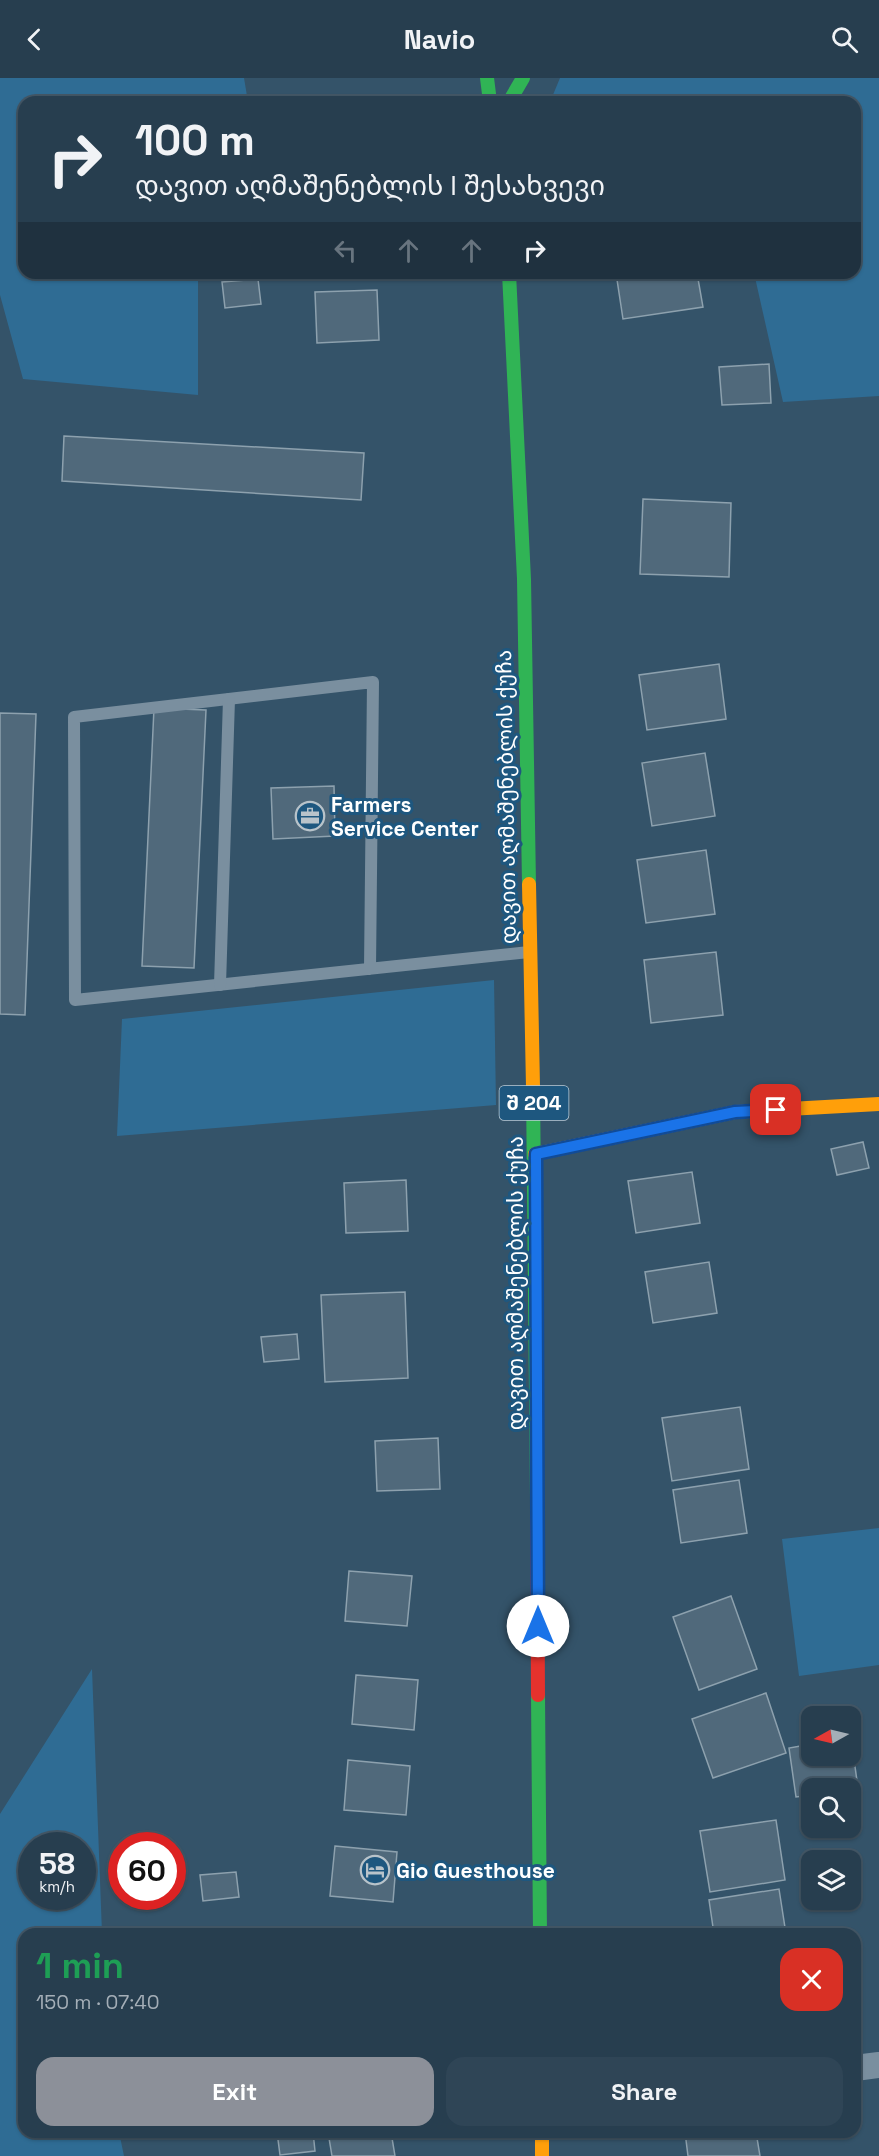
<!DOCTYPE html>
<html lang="en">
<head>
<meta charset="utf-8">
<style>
  :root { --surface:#273e4f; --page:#2f4556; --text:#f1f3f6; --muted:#a4aeb7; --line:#435766; --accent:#8c9099 }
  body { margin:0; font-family:"Space Grotesk","Noto Sans Georgian",sans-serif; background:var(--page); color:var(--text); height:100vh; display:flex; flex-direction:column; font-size:22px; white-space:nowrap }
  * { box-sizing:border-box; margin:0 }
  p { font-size:20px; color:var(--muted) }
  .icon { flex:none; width:33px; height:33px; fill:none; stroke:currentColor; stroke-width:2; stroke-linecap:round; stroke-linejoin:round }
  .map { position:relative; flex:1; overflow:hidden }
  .sheet { position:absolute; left:18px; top:1850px; width:843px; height:210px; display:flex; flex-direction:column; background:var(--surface); border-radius:18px; box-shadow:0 2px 4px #0004,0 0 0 2px var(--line) }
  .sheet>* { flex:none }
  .banner { position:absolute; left:18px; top:18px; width:843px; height:183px; border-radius:18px; box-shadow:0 2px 4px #0004,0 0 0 2px var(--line); background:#273e4f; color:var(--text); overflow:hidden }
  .needle { width:39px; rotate:262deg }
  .controls { position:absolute; left:801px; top:1628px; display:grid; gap:12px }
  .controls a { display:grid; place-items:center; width:60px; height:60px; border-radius:12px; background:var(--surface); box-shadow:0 2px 4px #0004,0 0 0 2px var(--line); font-size:30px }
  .speed { position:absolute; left:18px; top:1754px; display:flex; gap:12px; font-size:30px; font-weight:700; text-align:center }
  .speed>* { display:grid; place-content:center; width:78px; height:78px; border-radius:50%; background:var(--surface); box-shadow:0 2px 4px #0004,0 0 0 2px var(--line); line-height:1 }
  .speed small { font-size:15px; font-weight:400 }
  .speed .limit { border:9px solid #d22; background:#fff; color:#111 }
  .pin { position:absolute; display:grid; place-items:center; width:51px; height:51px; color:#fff; margin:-26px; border-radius:12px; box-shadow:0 3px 9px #0006 }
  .me { position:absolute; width:66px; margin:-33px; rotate:0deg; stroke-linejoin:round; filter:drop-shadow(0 0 4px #0008) }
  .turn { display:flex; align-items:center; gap:21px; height:126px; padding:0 18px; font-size:27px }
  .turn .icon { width:78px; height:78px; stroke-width:2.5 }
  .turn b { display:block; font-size:42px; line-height:51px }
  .lanes { display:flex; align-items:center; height:57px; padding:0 18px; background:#0003; justify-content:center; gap:30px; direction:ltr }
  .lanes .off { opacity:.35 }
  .round { display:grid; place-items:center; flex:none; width:63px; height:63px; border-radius:18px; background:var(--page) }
  .overview { display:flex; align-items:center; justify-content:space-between; height:102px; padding:0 18px }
  h1 { font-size:36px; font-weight:800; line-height:45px; color:#1e9e55 }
  .action { display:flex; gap:12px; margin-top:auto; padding:12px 18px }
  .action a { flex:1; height:69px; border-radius:18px; background:var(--accent); color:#fff; font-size:24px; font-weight:800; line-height:69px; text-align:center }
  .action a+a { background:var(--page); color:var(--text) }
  header { display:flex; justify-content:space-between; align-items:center; height:78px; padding:0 18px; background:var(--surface); font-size:27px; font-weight:800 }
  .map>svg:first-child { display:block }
  .green { fill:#2f6c94; fill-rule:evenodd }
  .building { fill:#50697b; stroke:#8da1ae; stroke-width:1.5 }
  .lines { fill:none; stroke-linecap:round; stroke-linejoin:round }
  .lane { stroke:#7a8f9f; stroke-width:12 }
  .street { stroke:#7a8f9f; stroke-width:26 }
  .fast { stroke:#30b455; stroke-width:14 }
  .slow { stroke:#ff9f0a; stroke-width:14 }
  .jam { stroke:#e5322d; stroke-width:14 }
  .route-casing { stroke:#114b97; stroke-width:15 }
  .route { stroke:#1a73e8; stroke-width:10 }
  .labels { text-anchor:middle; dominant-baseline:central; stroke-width:6; stroke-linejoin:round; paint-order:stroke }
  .shield { fill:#1e577f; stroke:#bccdd9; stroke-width:1.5 }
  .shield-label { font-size:20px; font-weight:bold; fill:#fff }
  .street-label { font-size:21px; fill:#fff; stroke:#1e577f }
  .poi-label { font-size:21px; font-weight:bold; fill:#fff; stroke:#1e577f; text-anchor:start }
</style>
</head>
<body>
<header><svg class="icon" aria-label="back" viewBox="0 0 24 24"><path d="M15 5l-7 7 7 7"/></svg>Navio<svg class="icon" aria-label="search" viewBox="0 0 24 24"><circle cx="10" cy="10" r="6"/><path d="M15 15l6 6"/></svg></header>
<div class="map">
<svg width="879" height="2078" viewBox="0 0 879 2078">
  <rect width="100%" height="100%" fill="#345369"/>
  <!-- green -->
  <g class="green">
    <polygon points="0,0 244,0 248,24 24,24 24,195 198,195 198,317 23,301 0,217"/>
    <polygon points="560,0 879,0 879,318 783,324 754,195 855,195 855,24 550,24"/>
    <polygon points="494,902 496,1027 117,1058 122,941"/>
    <polygon points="879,1450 879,1587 799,1598 782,1461"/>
    <path d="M92,1591l10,264 -78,1v198h95l5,24h-124v-342zM32,1767h50v51h-50z"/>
  </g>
  <!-- building -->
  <g class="building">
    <polygon points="616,195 697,195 703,229 623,241"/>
    <polygon points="258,201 261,226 225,230 222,204"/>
    <polygon points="377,212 379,262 317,265 315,214"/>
    <polygon points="769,286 771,325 722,327 719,289"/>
    <polygon points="64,358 364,375 361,422 62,403"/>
    <polygon points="643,421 731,425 729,499 640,496"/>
    <polygon points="719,586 726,641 647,652 639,597"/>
    <polygon points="154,630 206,632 194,890 142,888"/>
    <polygon points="0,635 36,636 25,937 0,936"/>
    <polygon points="705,675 715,738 652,748 642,685"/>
    <polygon points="334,708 335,758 273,761 271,710"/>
    <polygon points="706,772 715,836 646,845 637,782"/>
    <polygon points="716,874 723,937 651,945 644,882"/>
    <polygon points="863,1064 869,1090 837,1097 831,1071"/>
    <polygon points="692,1094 700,1145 636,1155 628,1103"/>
    <polygon points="406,1102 408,1153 346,1155 344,1105"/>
    <polygon points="709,1184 717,1235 653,1245 645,1194"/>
    <polygon points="405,1214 408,1300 325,1304 321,1217"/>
    <polygon points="297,1256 299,1281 264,1284 261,1259"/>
    <polygon points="740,1329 749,1391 672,1403 662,1340"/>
    <polygon points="438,1360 440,1411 377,1413 375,1363"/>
    <polygon points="739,1402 747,1455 681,1465 673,1412"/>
    <polygon points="349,1493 412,1498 407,1548 345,1543"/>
    <polygon points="731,1518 757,1591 699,1612 673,1539"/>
    <polygon points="356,1597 418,1602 414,1652 352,1646"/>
    <polygon points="766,1615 786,1675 713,1700 692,1641"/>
    <polygon points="851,1660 858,1710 812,1710 812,1717 796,1719 789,1670 812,1666 812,1677 850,1677"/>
    <polygon points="348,1682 410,1688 406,1737 344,1732"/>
    <polygon points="776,1742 785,1802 710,1814 700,1753"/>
    <polygon points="335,1768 397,1774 393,1824 330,1818"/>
    <polygon points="236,1794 239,1819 203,1823 200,1797"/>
    <polygon points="779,1811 786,1856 714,1856 709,1822"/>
    <polygon points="277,2054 313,2054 315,2073 280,2077"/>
    <polygon points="328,2054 391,2054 395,2078 332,2078"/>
    <polygon points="685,2054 756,2054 760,2078 688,2078"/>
  </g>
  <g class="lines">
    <!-- lane -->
    <g class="lane">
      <path d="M370,891l3,-287 -299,35 1,283c151,-16 302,-32 454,-48"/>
      <polyline points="220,907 229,621"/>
    </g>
    <!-- street -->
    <polyline class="street" points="855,1990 879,1987"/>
    <!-- fast -->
    <g class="fast">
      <polyline points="487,0 490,24"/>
      <polyline points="509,24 523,0"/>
      <polyline points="509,195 524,501 529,806"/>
      <polyline points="533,1009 537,1420"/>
      <polyline points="538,1617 540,1856"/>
    </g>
    <!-- slow -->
    <g class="slow">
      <polyline points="529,806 533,1009"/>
      <polyline points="535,1076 735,1034 879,1026"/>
      <polyline points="542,2054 542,2078"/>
    </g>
    <!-- jam -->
    <polyline class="jam" points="537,1420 538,1617"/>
  </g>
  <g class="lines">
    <!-- route casing -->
    <g class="route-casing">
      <polyline id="route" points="538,1548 536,1076 735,1034 776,1032"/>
    </g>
    <!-- route -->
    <use href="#route" class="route"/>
  </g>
  <!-- icons -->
  <defs>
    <g id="office-ring" transform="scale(1.5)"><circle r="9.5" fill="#1e577f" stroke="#b8c3ca" stroke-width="1.5"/><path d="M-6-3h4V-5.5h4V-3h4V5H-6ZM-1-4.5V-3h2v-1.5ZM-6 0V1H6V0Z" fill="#b8c3ca"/></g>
    <g id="hotel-ring" transform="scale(1.5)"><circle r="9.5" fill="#1e577f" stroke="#b8c3ca" stroke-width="1.5"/><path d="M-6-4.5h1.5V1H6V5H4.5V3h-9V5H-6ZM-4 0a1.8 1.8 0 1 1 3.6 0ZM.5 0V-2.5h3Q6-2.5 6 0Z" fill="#b8c3ca"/></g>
  </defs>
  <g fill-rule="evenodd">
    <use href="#office-ring" x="310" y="738"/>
    <use href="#hotel-ring" x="375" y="1792"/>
  </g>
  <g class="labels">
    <!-- shield labels -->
    <rect class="shield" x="499.5" y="1008" width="69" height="34" rx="4.5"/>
    <g class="shield-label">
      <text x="534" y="1025">შ 204</text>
    </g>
    <!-- street labels -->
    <g class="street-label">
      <text transform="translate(506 719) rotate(-91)">დავით აღმაშენებლის ქუჩა</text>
      <text transform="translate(515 1205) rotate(-90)">დავით აღმაშენებლის ქუჩა</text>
    </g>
    <!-- poi labels -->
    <g class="poi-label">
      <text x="331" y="726">Farmers<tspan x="331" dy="24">Service Center</tspan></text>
      <text x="396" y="1792">Gio Guesthouse</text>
    </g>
  </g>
</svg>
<div class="controls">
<a><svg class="needle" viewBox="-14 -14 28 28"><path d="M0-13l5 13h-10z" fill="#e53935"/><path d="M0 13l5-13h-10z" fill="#a4aeb7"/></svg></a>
<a><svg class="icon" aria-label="search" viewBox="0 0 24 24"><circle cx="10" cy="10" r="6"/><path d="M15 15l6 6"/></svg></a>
<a><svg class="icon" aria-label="layers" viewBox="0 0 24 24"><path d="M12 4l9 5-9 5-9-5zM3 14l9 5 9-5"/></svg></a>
</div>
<div class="speed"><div>58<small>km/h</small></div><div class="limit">60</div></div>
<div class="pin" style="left:776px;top:1032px;background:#d93025"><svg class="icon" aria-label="arrive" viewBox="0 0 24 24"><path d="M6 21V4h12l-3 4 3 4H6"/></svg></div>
<svg class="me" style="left:538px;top:1548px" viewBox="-20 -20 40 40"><circle r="19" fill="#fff"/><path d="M0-13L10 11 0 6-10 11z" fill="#1a73e8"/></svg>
<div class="banner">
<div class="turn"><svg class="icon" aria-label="right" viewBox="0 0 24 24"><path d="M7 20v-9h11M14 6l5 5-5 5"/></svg><div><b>100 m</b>დავით აღმაშენებლის I შესახვევი</div></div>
<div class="lanes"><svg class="icon off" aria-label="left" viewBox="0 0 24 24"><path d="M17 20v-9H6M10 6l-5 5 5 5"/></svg><svg class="icon off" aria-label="ahead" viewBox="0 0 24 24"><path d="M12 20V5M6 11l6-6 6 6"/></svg><svg class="icon off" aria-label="ahead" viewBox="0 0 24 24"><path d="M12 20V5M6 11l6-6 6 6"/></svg><svg class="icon" aria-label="right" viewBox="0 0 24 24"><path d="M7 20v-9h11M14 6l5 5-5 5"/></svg></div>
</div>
<section class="sheet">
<div class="overview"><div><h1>1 min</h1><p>150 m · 07:40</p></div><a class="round" style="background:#d93025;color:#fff"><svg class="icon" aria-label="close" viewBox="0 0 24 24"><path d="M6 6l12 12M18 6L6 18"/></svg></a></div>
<div class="action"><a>Exit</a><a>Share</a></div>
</section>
</div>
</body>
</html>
